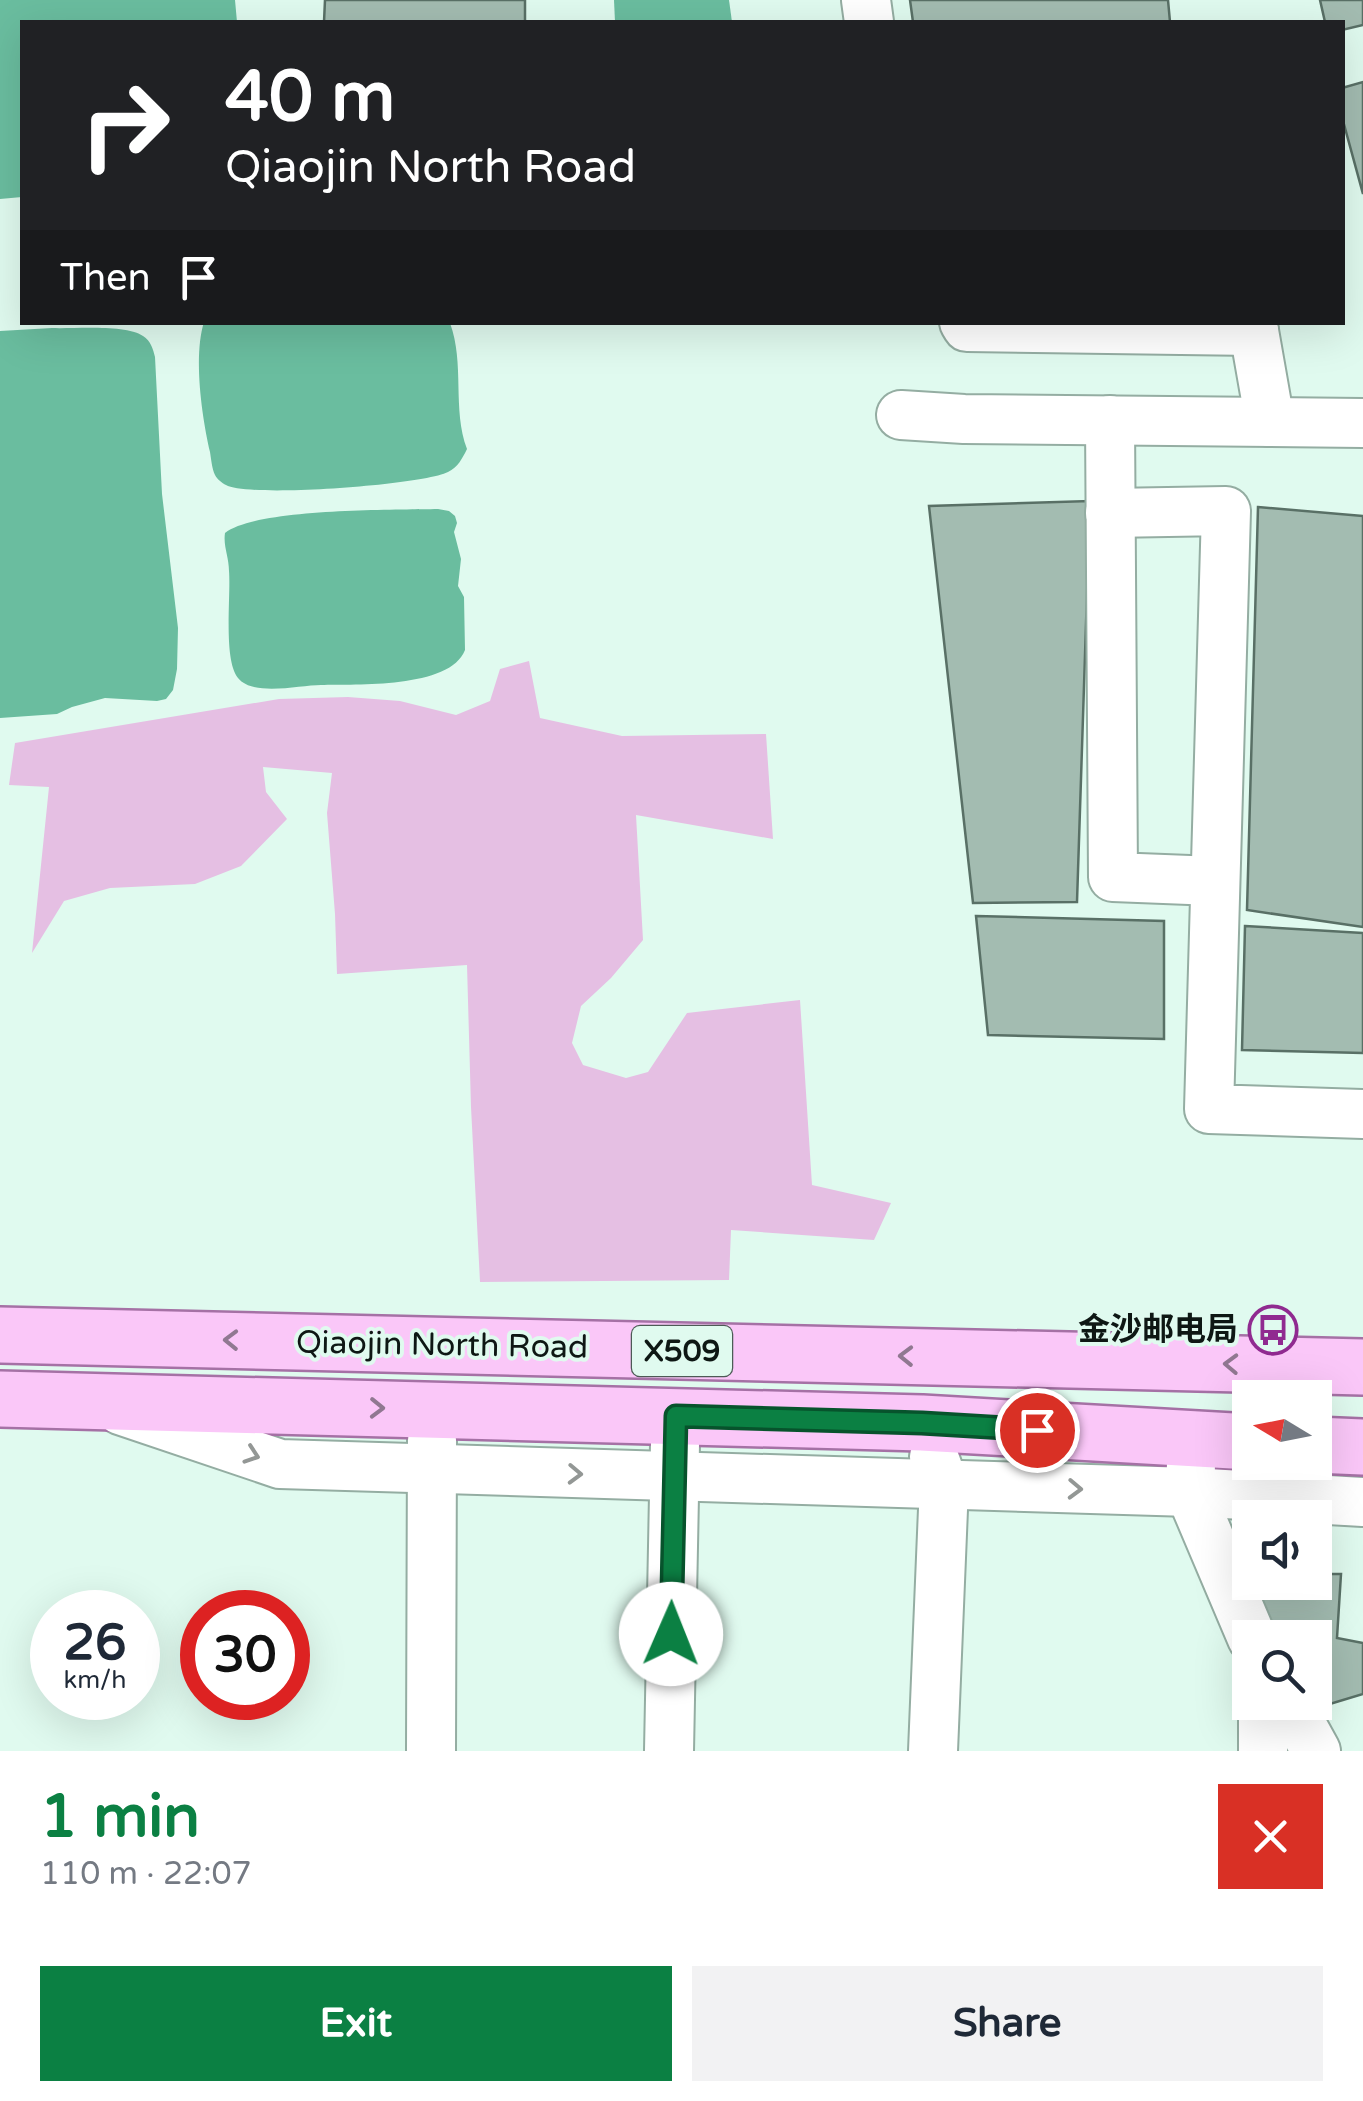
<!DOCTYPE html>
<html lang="en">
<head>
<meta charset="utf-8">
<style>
  :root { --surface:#fff; --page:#f2f2f3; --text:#1f2937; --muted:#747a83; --accent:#0b8043 }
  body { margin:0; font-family:"Varela Round","Noto Sans SC",sans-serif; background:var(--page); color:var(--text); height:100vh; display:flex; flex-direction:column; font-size:38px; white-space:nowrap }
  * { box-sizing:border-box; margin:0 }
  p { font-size:32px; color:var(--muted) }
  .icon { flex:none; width:55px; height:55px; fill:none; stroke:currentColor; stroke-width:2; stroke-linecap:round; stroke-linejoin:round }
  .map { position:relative; height:1751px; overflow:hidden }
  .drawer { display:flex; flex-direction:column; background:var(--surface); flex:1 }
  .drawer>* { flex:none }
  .guide { position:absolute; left:20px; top:20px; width:1325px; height:305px; border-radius:0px; box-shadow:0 10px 40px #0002; background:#202124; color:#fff; overflow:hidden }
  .needle { width:65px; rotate:280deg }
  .fabs { position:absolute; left:1232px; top:1380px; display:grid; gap:20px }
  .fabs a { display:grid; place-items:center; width:100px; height:100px; border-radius:0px; background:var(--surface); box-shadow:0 10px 40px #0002; font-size:50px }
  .speed { position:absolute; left:30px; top:1590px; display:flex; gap:20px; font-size:50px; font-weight:700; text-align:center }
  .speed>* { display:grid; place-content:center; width:130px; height:130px; border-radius:50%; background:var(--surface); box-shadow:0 10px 40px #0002; line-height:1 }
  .speed small { font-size:25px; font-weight:400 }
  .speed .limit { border:15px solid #d22; background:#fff; color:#111 }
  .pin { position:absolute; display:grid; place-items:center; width:85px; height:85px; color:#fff; margin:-42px; border:5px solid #fff; border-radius:50%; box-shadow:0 2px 10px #0007 }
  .me { position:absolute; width:110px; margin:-55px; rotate:1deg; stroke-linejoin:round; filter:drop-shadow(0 0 8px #0008) }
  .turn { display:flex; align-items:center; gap:35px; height:210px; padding:0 40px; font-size:45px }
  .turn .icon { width:130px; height:130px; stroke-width:2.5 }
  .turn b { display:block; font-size:70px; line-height:85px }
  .then { display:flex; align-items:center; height:95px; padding:0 40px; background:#0003; gap:20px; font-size:38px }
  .round { display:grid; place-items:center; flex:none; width:105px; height:105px; border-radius:0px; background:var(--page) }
  .headline { display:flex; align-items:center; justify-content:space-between; height:170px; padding:0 40px }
  h1 { font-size:60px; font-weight:800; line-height:75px; color:var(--accent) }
  .action { display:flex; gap:20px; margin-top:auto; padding:20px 40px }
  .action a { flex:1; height:115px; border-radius:0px; background:var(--accent); color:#fff; font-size:40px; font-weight:800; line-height:115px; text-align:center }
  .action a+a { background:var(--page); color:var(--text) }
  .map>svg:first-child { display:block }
  .green { fill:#e5bfe3 }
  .water { fill:#6abd9f }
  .building { fill:#a3bcb1; stroke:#597066; stroke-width:2.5 }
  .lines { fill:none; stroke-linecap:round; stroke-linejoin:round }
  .minor-casing { stroke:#94ada2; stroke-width:52 }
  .major-casing { stroke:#a571a5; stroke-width:60 }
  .minor { stroke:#fff; stroke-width:48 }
  .major { stroke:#fac7f8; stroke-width:55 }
  .oneway { stroke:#907891 }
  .oneway2 { stroke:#939795 }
  .route-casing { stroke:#07532c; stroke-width:25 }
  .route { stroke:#0b8043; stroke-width:18 }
  .labels { text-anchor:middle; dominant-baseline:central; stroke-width:8; stroke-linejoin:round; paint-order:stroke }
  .shield { fill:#e0faef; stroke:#4d5b56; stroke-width:2.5 }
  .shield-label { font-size:30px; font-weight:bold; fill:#0e1714 }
  .poi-label { font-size:32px; font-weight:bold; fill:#0e1714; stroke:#e0faef; text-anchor:end }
  .street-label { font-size:32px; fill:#0e1714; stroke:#e0faef }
</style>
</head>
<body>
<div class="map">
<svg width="1363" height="1751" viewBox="0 0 1363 1751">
  <rect width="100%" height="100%" fill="#e0faef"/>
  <!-- green -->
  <polygon class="green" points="529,661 540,718 622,736 766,734 773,839 636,815 643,940 611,978 581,1006 572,1043 583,1065 626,1078 648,1072 687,1013 800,1000 812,1185 891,1203 874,1240 731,1230 729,1280 480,1282 471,1107 467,965 337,974 335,914 327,813 332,773 263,767 266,792 287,819 241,866 195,884 110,888 64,901 32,953 49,787 9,785 15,743 279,699 348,697 400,701 456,715 490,701 500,669"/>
  <!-- water -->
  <g class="water">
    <polygon points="0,0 235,0 237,22 22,22 22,197 0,199"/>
    <polygon points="614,0 729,0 732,22 615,22"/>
    <path d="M204,322l246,1c15,41 2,86 17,126 -5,10 -9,18 -19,23 -25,13 -200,26 -222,13 -4,-2 -9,-6 -11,-10 -3,-6 -4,-17 -5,-23 -8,-35 -17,-95 -6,-130z"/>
    <path d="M52,328c22,1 73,-4 91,8 8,5 10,13 12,21l7,137 16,134 -1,41 -4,21 -7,9 -9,2 -52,-3 -33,9 -15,7 -57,4v-387z"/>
    <path d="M438,509l11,2 6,5 2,7 -3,9 7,27 -3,27 6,11 1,53c-15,39 -110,34 -144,35 -21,0 -68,12 -83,-7 -15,-19 -7,-82 -9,-107 0,-14 -6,-25 -4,-38 32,-25 168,-23 213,-24z"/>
  </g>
  <!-- building -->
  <g class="building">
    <polygon points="325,0 525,0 525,22 324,22"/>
    <polygon points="910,0 1168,0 1170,22 913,22"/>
    <polygon points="1320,0 1363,0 1363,25 1342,30 1342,22 1325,22"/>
    <polygon points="1363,82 1363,194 1342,117 1342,88"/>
    <polygon points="1090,501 1077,902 973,903 929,506"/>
    <polygon points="1258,507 1363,516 1363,927 1247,910"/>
    <polygon points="976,916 1164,921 1164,1039 988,1035"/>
    <polygon points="1245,926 1363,933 1363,1053 1242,1050"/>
    <polygon points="1315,1574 1341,1574 1337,1638 1363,1643 1363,1694 1300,1713 1315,1702 1315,1638 1263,1638 1250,1582 1315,1582"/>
  </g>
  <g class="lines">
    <!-- minor casing -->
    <g class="minor-casing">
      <g id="minor">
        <polyline points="866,0 869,22"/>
        <polyline points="964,322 967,327 1254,331"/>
        <polyline points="1249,322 1254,331 1270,422"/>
        <polyline points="901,415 964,419 1363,423"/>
        <polyline points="1110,420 1113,877 1215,881"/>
        <polyline points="1110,513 1226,511 1209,1109 1363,1114"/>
        <polyline points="120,1410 280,1464 1190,1492 1363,1502"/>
        <polyline points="1191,1464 1190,1492 1252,1638"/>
        <polyline points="1289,1702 1316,1751"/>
        <polyline points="431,1751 432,1440"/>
        <polyline points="669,1751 675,1444"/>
        <polyline points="933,1751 944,1485 934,1457"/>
        <polyline points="1263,1751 1263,1702"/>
      </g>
    </g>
    <!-- major casing -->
    <g class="major-casing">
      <g id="major">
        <polyline points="0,1335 1363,1367"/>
        <polyline points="0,1399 922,1423 1250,1442"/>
        <polyline points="1315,1445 1363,1447"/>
      </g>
    </g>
    <!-- minor -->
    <use href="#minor" class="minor"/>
    <!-- major -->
    <use href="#major" class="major"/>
  </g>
  <!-- one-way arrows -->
  <defs><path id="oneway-chevron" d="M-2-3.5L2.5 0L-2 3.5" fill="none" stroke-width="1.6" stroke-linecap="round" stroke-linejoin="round" transform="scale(2.5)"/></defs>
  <g class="oneway">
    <use href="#oneway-chevron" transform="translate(231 1340) rotate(-179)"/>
    <use href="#oneway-chevron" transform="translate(906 1356) rotate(-179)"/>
    <use href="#oneway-chevron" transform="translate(1231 1364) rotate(-178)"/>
    <use href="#oneway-chevron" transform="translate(377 1408) rotate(1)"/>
  </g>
  <g class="oneway2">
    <use href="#oneway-chevron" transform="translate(252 1455) rotate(19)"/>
    <use href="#oneway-chevron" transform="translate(575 1474) rotate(2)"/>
    <use href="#oneway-chevron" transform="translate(1075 1489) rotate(2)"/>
  </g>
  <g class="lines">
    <!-- route casing -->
    <g class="route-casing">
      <polyline id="route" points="671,1634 676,1416 922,1423 1037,1430"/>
    </g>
    <!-- route -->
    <use href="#route" class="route"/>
  </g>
  <!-- icons -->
  <defs>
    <g id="bus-ring" transform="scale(2.5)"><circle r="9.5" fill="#e0faef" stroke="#902a90" stroke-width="1.5"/><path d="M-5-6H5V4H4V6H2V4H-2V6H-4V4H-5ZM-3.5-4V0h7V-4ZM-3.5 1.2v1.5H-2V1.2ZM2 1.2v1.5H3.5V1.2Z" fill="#902a90"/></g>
  </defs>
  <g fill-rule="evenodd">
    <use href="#bus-ring" x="1273" y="1330"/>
  </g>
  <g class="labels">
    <!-- shield labels -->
    <rect class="shield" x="632" y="1326" width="100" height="50" rx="8"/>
    <g class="shield-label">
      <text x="682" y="1351">X509</text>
    </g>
    <!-- poi labels -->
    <g class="poi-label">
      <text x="1238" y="1330">金沙邮电局</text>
    </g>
    <!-- street labels -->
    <g class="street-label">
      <text transform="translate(442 1345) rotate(1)">Qiaojin North Road</text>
    </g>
  </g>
</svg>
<div class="fabs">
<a><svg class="needle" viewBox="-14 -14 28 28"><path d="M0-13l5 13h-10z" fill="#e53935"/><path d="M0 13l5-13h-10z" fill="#747a83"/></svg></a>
<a><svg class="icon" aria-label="sound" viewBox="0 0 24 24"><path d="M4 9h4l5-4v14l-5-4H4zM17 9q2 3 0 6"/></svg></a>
<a><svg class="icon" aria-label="search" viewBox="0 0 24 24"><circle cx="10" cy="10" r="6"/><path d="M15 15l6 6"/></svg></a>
</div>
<div class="speed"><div>26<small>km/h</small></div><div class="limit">30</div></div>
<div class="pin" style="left:1037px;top:1430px;background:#d93025"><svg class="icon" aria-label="arrive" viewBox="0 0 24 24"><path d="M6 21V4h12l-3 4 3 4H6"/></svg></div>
<svg class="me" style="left:671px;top:1634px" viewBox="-20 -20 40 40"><circle r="19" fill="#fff"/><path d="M0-13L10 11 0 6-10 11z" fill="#0b8043"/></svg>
<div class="guide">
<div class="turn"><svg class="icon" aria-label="right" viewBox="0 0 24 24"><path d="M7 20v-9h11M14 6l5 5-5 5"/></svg><div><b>40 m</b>Qiaojin North Road</div></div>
<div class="then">Then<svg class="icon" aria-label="arrive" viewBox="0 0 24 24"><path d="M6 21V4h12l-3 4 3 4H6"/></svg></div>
</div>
</div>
<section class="drawer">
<div class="headline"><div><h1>1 min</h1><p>110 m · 22:07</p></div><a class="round" style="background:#d93025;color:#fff"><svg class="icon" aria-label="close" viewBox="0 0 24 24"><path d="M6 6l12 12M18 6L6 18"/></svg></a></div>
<div class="action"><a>Exit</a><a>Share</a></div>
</section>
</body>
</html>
